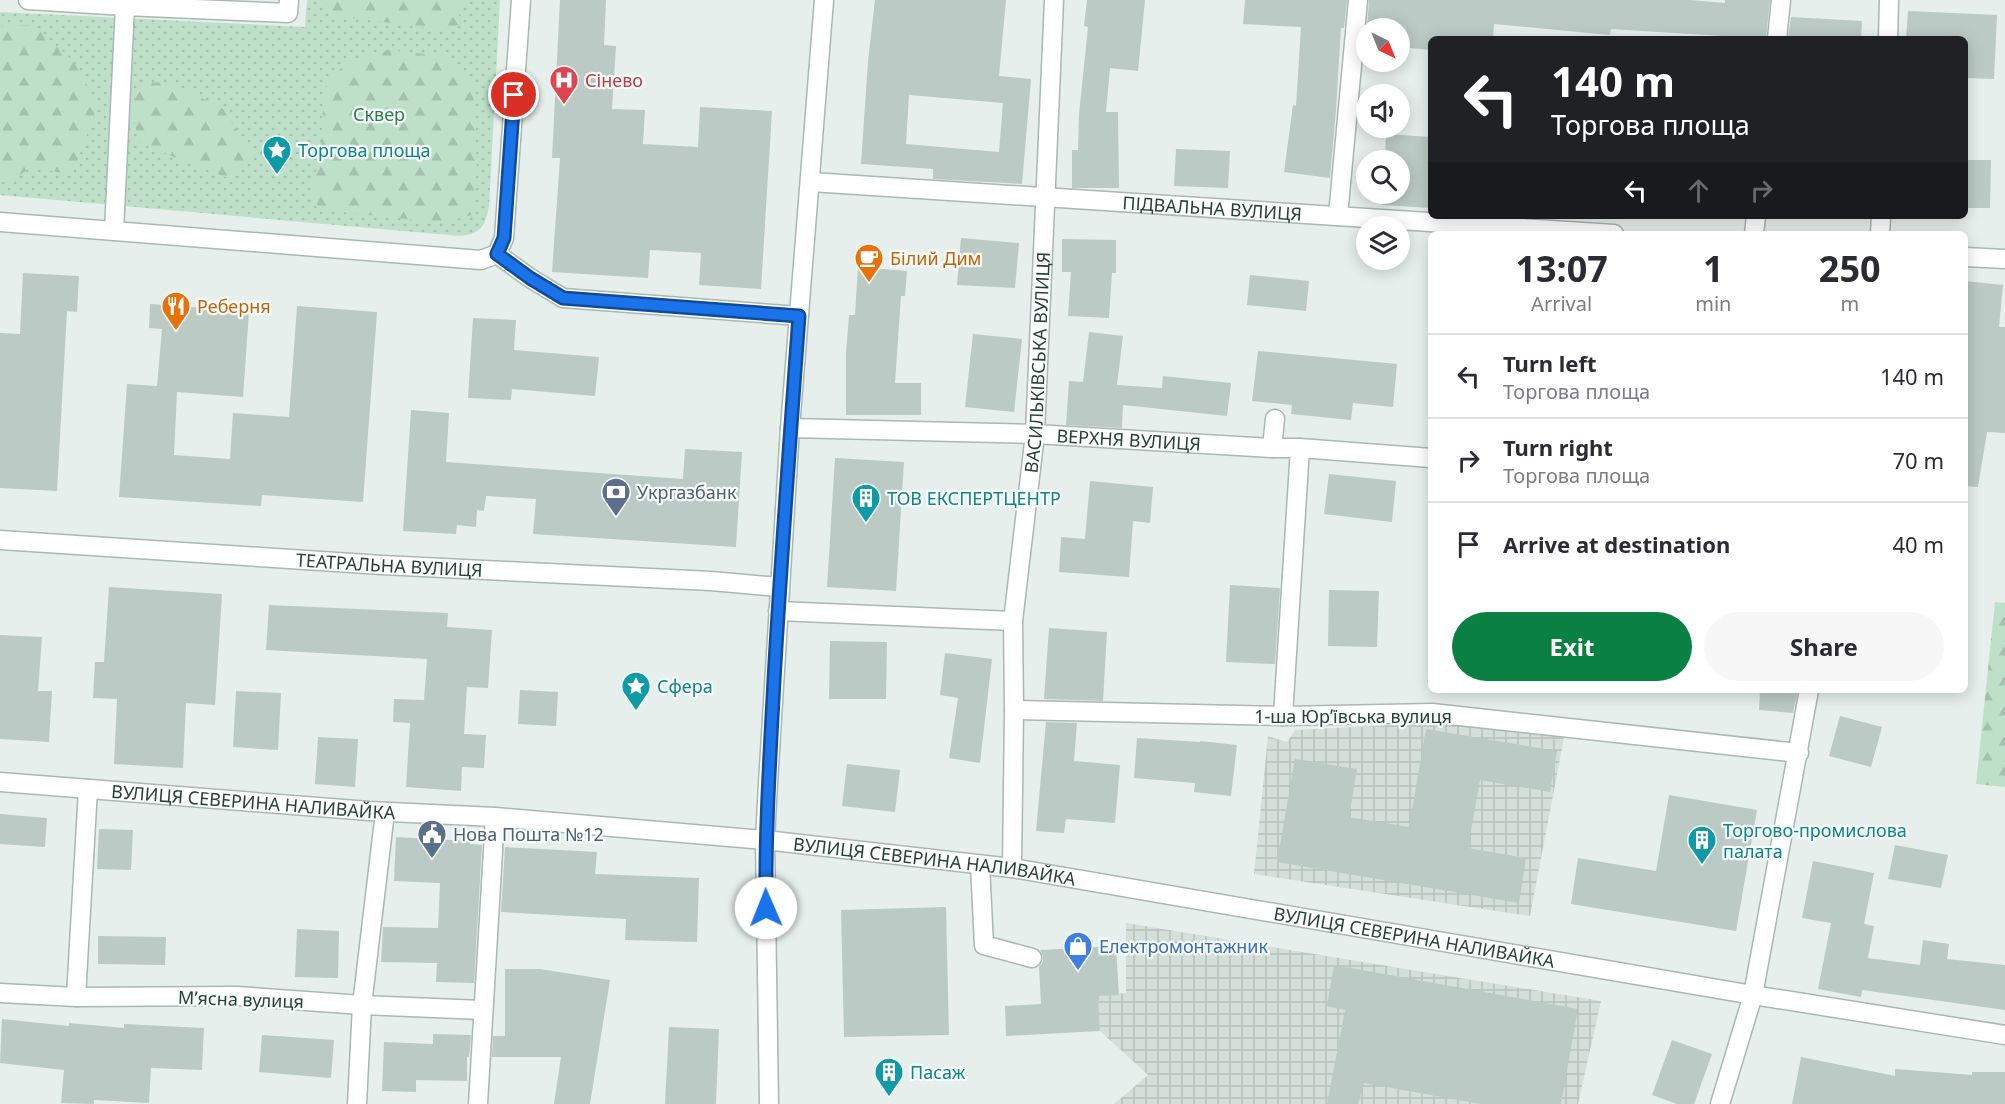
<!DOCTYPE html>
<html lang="en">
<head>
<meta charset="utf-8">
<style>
  :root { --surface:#fff; --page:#f7f7f7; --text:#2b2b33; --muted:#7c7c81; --line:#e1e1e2; --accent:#0b8043 }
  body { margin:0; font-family:"Noto Sans",sans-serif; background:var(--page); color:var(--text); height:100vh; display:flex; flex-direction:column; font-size:22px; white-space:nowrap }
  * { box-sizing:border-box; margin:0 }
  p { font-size:20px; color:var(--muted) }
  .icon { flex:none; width:33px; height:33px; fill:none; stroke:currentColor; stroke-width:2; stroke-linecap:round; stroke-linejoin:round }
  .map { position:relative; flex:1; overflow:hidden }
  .side { position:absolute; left:1428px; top:231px; width:540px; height:462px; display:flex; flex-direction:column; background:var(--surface); border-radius:9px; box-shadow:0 3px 15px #0003 }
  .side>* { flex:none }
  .hud { position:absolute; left:1428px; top:36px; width:540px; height:183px; border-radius:9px; box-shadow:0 3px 15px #0003; background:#202124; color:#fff; overflow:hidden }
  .needle { width:39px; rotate:137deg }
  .tools { position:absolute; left:1356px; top:18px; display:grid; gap:12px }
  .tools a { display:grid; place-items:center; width:54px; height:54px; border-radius:50%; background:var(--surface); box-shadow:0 3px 15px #0003; font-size:30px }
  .pin { position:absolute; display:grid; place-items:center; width:51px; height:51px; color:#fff; margin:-26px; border:3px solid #fff; border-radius:50%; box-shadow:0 2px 6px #0007 }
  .me { position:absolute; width:66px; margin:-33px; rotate:359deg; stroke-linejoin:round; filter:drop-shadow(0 0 4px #0008) }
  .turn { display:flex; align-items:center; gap:21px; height:126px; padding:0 24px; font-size:27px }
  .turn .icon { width:78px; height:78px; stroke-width:2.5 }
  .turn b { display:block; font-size:42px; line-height:51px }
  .lanes { display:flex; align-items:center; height:57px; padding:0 24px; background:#0003; justify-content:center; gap:30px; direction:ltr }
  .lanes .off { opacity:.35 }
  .eta { display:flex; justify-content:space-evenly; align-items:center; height:102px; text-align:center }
  .eta b { font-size:36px; font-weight:700; line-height:42px }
  .button { display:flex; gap:12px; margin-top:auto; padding:12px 24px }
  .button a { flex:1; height:69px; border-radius:36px; background:var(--accent); color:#fff; font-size:24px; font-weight:700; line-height:69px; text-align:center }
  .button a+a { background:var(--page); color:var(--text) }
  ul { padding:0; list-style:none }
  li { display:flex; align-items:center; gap:18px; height:84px; padding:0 24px; border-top:2px solid var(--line) }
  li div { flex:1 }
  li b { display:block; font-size:22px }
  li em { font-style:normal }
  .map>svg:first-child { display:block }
  .industrial { fill:url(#industrial-grid) }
  .grass { fill:url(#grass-dots) }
  .forest { fill:url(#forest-firs) }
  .building { fill:#bbcac4; fill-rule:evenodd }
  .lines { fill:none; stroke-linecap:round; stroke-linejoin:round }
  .minor-casing { stroke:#a8b8b2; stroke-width:21 }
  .minor { stroke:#fff; stroke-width:18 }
  .route-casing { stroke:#114b97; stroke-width:15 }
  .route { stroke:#1a73e8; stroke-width:10 }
  .labels { text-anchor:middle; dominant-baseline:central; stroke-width:4.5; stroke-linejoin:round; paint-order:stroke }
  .health-label { font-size:18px; fill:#be3a42; stroke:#f7fbf9; text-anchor:start }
  .park-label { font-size:18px; fill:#2d7a4b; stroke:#f7fbf9 }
  .culture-label { font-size:18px; fill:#0d838f; stroke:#f7fbf9; text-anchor:start }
  .street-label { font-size:18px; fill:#24423a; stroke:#f7fbf9 }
  .food-label { font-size:18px; fill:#c56008; stroke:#f7fbf9; text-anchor:start }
  .service-label { font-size:18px; fill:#4e5e75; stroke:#f7fbf9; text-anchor:start }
  .shop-label { font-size:18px; fill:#366cbe; stroke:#f7fbf9; text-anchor:start }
</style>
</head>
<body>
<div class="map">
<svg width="2005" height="1104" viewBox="0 0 2005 1104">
  <defs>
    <pattern id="industrial-grid" width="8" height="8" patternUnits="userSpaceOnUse" patternTransform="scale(1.5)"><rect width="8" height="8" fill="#d4dfda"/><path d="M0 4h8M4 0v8" fill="none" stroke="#b6c1bc"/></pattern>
    <pattern id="grass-dots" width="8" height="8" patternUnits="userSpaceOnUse" patternTransform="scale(1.5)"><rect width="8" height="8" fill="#bfe0c8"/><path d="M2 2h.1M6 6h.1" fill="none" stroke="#a4c1ad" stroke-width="1.8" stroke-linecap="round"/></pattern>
    <pattern id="forest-firs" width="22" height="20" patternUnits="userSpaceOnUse" patternTransform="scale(1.5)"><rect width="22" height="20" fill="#bfe0c8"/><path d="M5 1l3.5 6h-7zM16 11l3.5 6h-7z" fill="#a4c1ad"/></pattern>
  </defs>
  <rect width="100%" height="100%" fill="#e6efeb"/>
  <!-- industrial -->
  <g class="industrial">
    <polygon points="1432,723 1532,732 1564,738 1530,916 1254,874 1268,736 1287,742 1295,730"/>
    <polygon points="1126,923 1601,1001 1578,1104 1114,1104 1148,1075 1100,1031 1098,996 1126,993"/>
  </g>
  <!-- grass -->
  <path class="grass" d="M307,0h193l-11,207c-4,19 -8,27 -29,29l-460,-41v-183l305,15z"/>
  <!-- forest -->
  <g class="forest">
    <polygon points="324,0 461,0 458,25 438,31 416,26 334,16"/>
    <polygon points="34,25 75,63 98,105 72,175 32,167 8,182 0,182 0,29 3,26"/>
    <polygon points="390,50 450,57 473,84 477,168 472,215 443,223 322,210 311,198 321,148 324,90 345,63"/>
    <polygon points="171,82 223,109 251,153 231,179 178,159 139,141 131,109 141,83"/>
    <polygon points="1995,602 2005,603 2005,787 1976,784"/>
  </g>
  <!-- building -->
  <g class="building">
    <polygon points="560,0 606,0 604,45 616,46 612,109 645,110 643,144 698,147 700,107 772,111 761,289 699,285 701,253 650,250 648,278 552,272 560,158 552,158"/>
    <path d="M875,0h131l-7,76 32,3 -9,105 -89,-5v-10l-72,-5 7,-103zM909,95l94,8 -4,49 -93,-8z"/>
    <polygon points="1087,0 1145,0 1138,71 1110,68 1106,112 1118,112 1119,188 1072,188 1072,150 1078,150 1079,114 1088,27 1084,26"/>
    <polygon points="1245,0 1347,0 1344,28 1341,28 1336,110 1330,178 1284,172 1293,105 1296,106 1301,27 1243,24"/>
    <polygon points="1369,0 1690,0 1725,3 1725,0 1770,0 1766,39 1723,39 1723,36 1611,29 1610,35 1494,24 1493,39 1431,39 1431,50 1400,47 1400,28 1367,28"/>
    <polygon points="1908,11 1997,15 1994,79 1965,78 1965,39 1906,39"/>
    <polygon points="1791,17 1862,21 1861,39 1788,39"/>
    <polygon points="1386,134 1431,137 1431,208 1382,205 1383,194 1400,194 1400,160 1385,160"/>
    <polygon points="1176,149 1230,151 1228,188 1174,186"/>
    <polygon points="1965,160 1991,160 1990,208 1965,208"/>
    <polygon points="961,238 1019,243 1015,288 957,285"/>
    <polygon points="1062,239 1116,240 1116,273 1112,273 1109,318 1068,316 1071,272 1062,272"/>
    <polygon points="858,267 907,271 905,296 901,296 895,383 921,383 921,415 846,415 846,353 849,315 855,315"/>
    <polygon points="23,273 79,276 77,312 67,311 57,491 0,488 0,333 20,334"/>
    <polygon points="1250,275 1309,281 1306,311 1247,305"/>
    <polygon points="1965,281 2003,285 1999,327 2005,327 2005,433 1987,432 1978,487 1965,486"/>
    <polygon points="150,304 249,311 243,397 177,392 174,455 230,459 233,413 289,417 297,306 377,312 363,502 262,495 261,506 119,497 127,384 157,386 162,329 149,328"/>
    <polygon points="473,318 516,320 514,350 599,357 595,396 512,389 511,400 468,398"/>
    <polygon points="1089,332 1123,336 1117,385 1162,388 1163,376 1231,383 1227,416 1123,405 1122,428 1066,425 1069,381 1083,382"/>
    <polygon points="973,334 1022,339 1014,412 965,407"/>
    <polygon points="1258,351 1397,364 1393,407 1353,403 1351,420 1291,414 1292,405 1252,401"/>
    <polygon points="411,410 449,413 446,462 683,479 685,449 742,452 736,547 533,534 536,499 486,496 484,511 477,510 476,527 457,525 456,534 403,531"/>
    <polygon points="835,458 904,462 896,591 827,587"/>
    <polygon points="1329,474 1396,481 1392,522 1324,514"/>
    <polygon points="1090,481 1153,487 1150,523 1133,521 1129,577 1059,572 1061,537 1085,539"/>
    <polygon points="1230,585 1280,588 1275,664 1226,662"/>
    <polygon points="109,587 222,594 215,705 186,703 183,768 114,764 117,699 93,698 95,662 104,662"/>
    <polygon points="1329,590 1379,591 1377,647 1328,646"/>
    <polygon points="269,605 448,613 447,627 492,630 488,688 467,687 464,734 486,735 484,768 462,767 461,791 406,787 410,723 393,722 394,699 424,700 427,659 266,650"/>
    <polygon points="1049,628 1107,632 1103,701 1044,699"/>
    <polygon points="0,635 42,637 38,691 52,691 49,742 0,739"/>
    <polygon points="830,641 887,642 886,699 829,699"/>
    <polygon points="945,653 992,659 980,763 949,758 958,698 940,695"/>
    <polygon points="520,690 558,692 556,726 518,724"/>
    <polygon points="1760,690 1798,690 1793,713 1759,710"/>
    <polygon points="236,691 281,693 278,750 233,747"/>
    <polygon points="1840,716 1882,727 1871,767 1829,756"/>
    <polygon points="1046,722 1077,723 1074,761 1120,765 1115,823 1066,819 1064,833 1036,831"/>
    <polygon points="1426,729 1557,751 1550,792 1480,780 1468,848 1526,858 1519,903 1277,862 1295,759 1357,769 1349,817 1409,827"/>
    <polygon points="318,737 358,739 355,787 315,784"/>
    <polygon points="1137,738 1200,742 1200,741 1237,745 1231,796 1194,792 1195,783 1134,778"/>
    <polygon points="847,764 900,770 895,812 842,806"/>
    <polygon points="1669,795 1757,810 1736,931 1571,904 1578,858 1656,871"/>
    <polygon points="0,814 47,818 45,847 0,844"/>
    <polygon points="99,829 133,830 131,870 97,869"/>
    <polygon points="396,837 470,841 470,844 482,845 474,983 436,982 437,963 381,962 383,927 438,928 440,883 394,881"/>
    <polygon points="1895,845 1948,855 1941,888 1888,879"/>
    <polygon points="505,847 597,852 595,874 699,878 697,942 625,940 626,919 501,912"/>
    <polygon points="1813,861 1874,873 1864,924 1874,926 1868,958 1920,965 1923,940 1949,944 1947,959 2005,965 2005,1010 1862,990 1861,997 1818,989 1831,923 1802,918"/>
    <polygon points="946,907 949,1035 844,1037 841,910"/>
    <polygon points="297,929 339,931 338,978 295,977"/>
    <polygon points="98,936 166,937 165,965 98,964"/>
    <polygon points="1116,946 1119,995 1098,996 1100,1031 1006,1036 1005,1006 1041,1004 1039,967 1043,961 1043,956 1040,950"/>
    <polygon points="1334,965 1578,1009 1561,1104 1481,1104 1364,1083 1358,1104 1327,1104 1345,1010 1327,1006"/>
    <polygon points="505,969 540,969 610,980 590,1104 554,1104 561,1057 492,1057 493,1036 505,1036"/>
    <polygon points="2,1019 69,1026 69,1023 124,1028 124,1024 204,1028 202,1070 151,1068 149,1103 94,1100 94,1104 61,1103 64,1070 0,1063"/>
    <polygon points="669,1027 719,1029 716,1104 665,1104"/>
    <polygon points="433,1034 471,1035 469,1057 467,1057 467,1081 416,1080 416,1092 382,1091 384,1042 433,1044"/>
    <polygon points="262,1035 334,1040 331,1078 259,1072"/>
    <polygon points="1672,1040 1712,1054 1694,1104 1677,1104 1652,1095"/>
    <polygon points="1801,1057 1895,1076 1895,1069 1972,1075 1972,1072 2005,1072 2005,1104 1792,1104"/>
  </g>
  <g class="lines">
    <!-- minor casing -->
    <g class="minor-casing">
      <g id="minor">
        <polyline points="28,0 125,6"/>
        <polyline points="1777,39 1781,0"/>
        <polyline points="1888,39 1889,0"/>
        <path id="s1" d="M811,182l803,52"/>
        <polyline points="1338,216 1358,0"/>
        <polyline points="0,222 481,260 497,254 504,238 521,0"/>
        <polyline points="114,231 125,6 288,13 289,0"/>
        <polyline points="1754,234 1756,216"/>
        <polyline points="1880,234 1881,216"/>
        <polyline points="497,254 530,278 563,298 799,316"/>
        <polyline points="1965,257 2005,259"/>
        <path id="s2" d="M790,428l245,6 237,14h28l131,10"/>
        <polyline points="1272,448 1275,419"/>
        <path id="s3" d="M0,540l382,25 329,16 68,6"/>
        <polyline points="778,611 1013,621"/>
        <polyline points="1014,710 1283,716 1432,713 1799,753"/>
        <polyline points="1283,716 1300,448"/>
        <path id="s4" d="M0,782l369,29 126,6 270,23 247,28 741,127 252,40"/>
        <polyline points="980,865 984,945 1032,958"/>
        <path id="s5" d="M1012,868l2,-158 -1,-89 22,-187 19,-434"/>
        <polyline points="0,993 76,997 237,996 362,1005 482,1010"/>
        <polyline points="76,997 88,789"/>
        <polyline points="357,1104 362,1005 385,812"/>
        <polyline points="478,1104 495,817"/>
        <polyline points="769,1104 765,840 768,783 790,428 824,0"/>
        <polyline points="1720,1104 1753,995 1809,690"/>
      </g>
    </g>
    <!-- minor -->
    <use href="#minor" class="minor"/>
  </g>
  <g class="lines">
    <!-- route casing -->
    <g class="route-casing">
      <path id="route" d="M514,95l-10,143 -7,16 33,24 33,20 236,18c-9,122 -18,243 -25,364 -4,76 -9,151 -8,228"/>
    </g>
    <!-- route -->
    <use href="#route" class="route"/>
  </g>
  <!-- icons -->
  <defs>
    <g id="hospital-pin" transform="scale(1.5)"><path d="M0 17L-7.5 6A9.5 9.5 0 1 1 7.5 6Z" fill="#e0444e" stroke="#f7fbf9"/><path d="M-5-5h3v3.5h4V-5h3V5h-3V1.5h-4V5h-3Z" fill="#fff"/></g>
    <g id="sight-pin" transform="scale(1.5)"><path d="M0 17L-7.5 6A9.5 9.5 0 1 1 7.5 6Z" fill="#0f9aa8" stroke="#f7fbf9"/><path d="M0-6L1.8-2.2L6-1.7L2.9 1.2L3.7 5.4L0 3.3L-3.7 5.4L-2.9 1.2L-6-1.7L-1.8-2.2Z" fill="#fff"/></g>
    <g id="cafe-pin" transform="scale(1.5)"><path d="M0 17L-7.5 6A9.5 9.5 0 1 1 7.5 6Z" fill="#e8710a" stroke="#f7fbf9"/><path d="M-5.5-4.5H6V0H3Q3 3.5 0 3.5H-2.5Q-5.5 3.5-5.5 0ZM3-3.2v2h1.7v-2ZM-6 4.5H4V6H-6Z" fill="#fff"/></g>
    <g id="restaurant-pin" transform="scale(1.5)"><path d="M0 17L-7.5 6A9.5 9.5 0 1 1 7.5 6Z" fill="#e8710a" stroke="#f7fbf9"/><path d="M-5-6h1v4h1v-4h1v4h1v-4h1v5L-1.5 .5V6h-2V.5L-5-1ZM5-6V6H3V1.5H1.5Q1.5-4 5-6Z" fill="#fff"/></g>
    <g id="bank-pin" transform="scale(1.5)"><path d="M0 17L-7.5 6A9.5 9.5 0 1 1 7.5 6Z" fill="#5c6f8a" stroke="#f7fbf9"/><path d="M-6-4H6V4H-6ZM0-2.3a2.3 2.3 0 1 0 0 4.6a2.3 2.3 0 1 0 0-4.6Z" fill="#fff"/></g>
    <g id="building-pin" transform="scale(1.5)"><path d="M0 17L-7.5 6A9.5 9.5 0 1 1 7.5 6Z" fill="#0f9aa8" stroke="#f7fbf9"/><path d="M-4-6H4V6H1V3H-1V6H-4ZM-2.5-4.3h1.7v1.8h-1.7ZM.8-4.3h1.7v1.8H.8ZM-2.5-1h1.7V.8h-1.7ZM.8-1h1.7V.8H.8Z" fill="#fff"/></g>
    <g id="civic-pin" transform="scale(1.5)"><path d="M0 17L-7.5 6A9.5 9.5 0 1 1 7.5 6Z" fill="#5c6f8a" stroke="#f7fbf9"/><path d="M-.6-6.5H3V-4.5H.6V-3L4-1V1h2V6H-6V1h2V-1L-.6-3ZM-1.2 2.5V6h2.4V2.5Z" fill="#fff"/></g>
    <g id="shop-pin" transform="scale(1.5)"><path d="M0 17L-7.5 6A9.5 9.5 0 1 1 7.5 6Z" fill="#3f7fe0" stroke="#f7fbf9"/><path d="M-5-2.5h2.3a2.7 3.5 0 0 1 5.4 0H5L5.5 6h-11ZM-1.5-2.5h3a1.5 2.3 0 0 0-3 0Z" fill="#fff"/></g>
  </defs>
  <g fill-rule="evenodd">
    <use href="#hospital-pin" x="564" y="80"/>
    <use href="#sight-pin" x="277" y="150"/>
    <use href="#cafe-pin" x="869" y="258"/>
    <use href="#restaurant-pin" x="176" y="306"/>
    <use href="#bank-pin" x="616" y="492"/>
    <use href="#building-pin" x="866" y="498"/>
    <use href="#sight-pin" x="636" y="686"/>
    <use href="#civic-pin" x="432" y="834"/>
    <use href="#building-pin" x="1702" y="840"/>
    <use href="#shop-pin" x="1078" y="946"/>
    <use href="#building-pin" x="889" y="1072"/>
  </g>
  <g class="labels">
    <!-- health labels -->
    <g class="health-label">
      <text x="585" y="80">Сінево</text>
    </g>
    <!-- park labels -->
    <g class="park-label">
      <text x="379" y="114">Сквер</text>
    </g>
    <!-- culture labels -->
    <g class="culture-label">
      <text x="298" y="150">Торгова площа</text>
      <text x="887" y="498">ТОВ ЕКСПЕРТЦЕНТР</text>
      <text x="657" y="686">Сфера</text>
      <text x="1723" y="830">Торгово-промислова<tspan x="1723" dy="21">палата</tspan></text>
      <text x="910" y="1072">Пасаж</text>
    </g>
    <!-- street labels -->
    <g class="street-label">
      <text stroke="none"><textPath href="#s1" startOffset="402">ПІДВАЛЬНА ВУЛИЦЯ</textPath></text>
      <text stroke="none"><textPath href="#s5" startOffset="507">ВАСИЛЬКІВСЬКА ВУЛИЦЯ</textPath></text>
      <text stroke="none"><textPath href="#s2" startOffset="339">ВЕРХНЯ ВУЛИЦЯ</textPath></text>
      <text stroke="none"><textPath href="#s3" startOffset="390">ТЕАТРАЛЬНА ВУЛИЦЯ</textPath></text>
      <text x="1353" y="716">1-ша Юрʼївська вулиця</text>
      <text stroke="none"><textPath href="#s4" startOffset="254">ВУЛИЦЯ СЕВЕРИНА НАЛИВАЙКА</textPath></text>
      <text stroke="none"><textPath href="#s4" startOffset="938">ВУЛИЦЯ СЕВЕРИНА НАЛИВАЙКА</textPath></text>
      <text stroke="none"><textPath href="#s4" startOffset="1424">ВУЛИЦЯ СЕВЕРИНА НАЛИВАЙКА</textPath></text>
      <text transform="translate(241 999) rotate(2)">Мʼясна вулиця</text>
    </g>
    <!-- food labels -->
    <g class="food-label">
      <text x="890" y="258">Білий Дим</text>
      <text x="197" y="306">Реберня</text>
    </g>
    <!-- service labels -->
    <g class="service-label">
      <text x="637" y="492">Укргазбанк</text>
      <text x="453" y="834">Нова Пошта №12</text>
    </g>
    <!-- shop labels -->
    <g class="shop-label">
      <text x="1099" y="946">Електромонтажник</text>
    </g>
  </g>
</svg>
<div class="tools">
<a><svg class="needle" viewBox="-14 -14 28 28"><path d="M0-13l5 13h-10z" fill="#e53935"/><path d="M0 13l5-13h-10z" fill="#7c7c81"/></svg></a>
<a><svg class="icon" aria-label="sound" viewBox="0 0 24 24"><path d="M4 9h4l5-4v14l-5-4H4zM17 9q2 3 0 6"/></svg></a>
<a><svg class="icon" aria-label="search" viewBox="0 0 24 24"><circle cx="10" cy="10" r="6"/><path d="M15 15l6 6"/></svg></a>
<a><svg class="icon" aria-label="layers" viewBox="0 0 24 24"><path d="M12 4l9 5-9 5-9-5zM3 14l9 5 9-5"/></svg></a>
</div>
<div class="pin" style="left:514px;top:95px;background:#d93025"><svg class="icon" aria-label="arrive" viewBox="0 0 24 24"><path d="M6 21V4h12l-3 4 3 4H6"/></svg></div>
<svg class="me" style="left:766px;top:908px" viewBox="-20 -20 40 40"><circle r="19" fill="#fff"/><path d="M0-13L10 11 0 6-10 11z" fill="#1a73e8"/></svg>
<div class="hud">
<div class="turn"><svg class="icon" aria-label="left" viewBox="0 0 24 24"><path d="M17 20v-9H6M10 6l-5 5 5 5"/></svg><div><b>140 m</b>Торгова площа</div></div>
<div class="lanes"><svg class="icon" aria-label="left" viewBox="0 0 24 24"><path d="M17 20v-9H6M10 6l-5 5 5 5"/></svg><svg class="icon off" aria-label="ahead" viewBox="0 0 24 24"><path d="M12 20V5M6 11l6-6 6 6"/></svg><svg class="icon off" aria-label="right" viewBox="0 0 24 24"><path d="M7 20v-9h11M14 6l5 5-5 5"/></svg></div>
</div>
<section class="side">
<div class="eta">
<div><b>13:07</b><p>Arrival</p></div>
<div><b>1</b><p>min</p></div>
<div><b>250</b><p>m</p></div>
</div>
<ul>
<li><svg class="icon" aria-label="left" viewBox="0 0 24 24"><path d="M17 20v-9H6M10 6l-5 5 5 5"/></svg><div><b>Turn left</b><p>Торгова площа</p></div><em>140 m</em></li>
<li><svg class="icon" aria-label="right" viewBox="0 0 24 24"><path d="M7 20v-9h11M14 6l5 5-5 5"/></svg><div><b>Turn right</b><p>Торгова площа</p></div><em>70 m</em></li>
<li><svg class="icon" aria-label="arrive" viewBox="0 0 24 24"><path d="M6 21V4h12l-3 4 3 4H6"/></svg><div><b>Arrive at destination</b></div><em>40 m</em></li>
</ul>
<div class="button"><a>Exit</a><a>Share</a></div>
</section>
</div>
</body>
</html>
